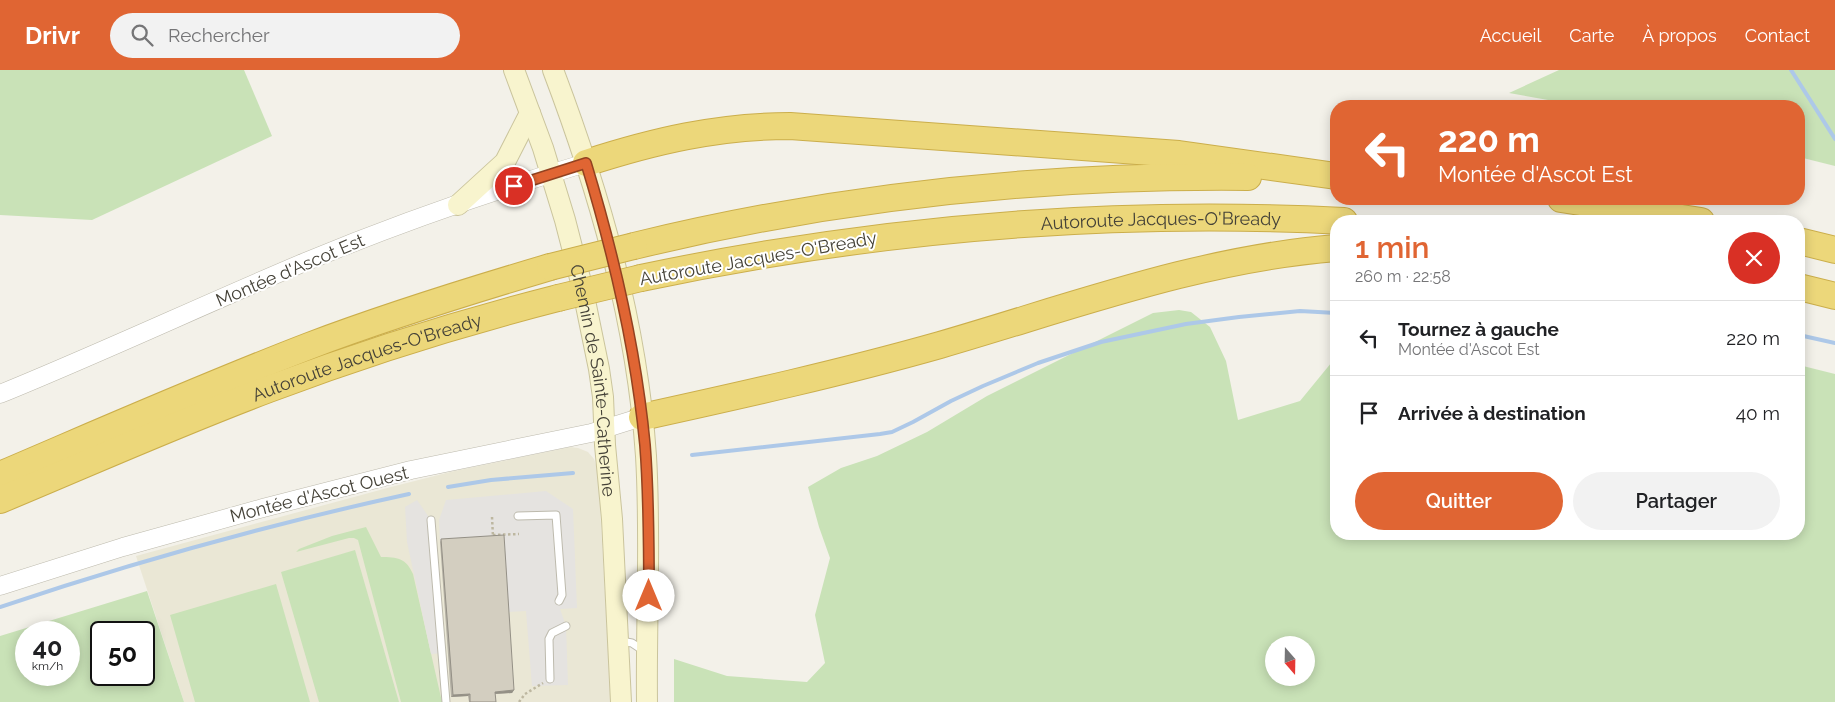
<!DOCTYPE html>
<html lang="fr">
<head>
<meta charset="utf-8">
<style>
  :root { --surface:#fff; --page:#f2f2f2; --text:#202124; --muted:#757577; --line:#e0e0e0; --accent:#e06533 }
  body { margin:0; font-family:Raleway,sans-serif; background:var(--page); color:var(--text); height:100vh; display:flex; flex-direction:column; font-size:19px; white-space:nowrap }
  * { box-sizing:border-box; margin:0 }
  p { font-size:16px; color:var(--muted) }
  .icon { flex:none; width:28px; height:28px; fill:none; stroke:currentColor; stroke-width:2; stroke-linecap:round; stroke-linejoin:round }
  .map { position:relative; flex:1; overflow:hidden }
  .side { position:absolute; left:1330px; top:145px; width:475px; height:325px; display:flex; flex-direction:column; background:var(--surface); border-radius:20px; box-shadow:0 2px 12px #0003 }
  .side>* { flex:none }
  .banner { position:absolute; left:1330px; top:30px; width:475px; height:105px; border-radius:20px; box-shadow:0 2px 12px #0003; background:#e06533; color:#fff; overflow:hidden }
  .needle { width:32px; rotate:160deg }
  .controls { position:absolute; left:1265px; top:566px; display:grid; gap:10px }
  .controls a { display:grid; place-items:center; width:50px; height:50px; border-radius:50%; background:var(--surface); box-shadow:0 2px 12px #0003; font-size:25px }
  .speed { position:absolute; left:15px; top:551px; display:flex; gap:10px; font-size:25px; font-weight:700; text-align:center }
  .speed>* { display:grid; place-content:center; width:65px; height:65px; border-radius:50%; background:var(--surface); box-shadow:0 2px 12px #0003; line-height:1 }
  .speed small { font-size:12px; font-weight:400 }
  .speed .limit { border:2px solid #111; border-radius:8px; background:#fff; color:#111 }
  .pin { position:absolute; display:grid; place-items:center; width:42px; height:42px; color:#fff; margin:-21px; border:2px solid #fff; border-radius:50%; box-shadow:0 1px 5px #0007 }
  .me { position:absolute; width:55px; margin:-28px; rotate:0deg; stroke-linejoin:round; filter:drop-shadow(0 0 4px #0008) }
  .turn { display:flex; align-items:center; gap:18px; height:105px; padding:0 25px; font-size:22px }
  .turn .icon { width:65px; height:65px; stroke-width:2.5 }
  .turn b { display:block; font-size:35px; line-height:42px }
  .round { display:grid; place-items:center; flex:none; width:52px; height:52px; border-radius:26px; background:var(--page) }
  .summary { display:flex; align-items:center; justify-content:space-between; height:85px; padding:0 25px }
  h1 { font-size:30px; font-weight:600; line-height:38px; color:var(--accent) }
  .button { display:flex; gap:10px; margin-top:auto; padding:10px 25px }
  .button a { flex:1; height:58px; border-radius:30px; background:var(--accent); color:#fff; font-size:20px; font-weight:600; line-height:58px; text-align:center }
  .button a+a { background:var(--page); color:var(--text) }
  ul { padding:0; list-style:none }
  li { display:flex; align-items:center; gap:15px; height:75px; padding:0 25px; border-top:1px solid var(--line) }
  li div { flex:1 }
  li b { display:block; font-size:19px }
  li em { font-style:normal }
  header { display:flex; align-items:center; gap:30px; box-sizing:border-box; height:70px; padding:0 25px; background:var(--accent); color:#fff }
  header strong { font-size:24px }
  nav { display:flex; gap:28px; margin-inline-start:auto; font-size:18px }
  .search { width:350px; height:45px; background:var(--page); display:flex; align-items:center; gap:12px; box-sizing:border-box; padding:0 18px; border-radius:28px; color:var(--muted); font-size:19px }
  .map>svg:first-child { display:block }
  .education { fill:#eae7d5 }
  .green { fill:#c9e2b7; fill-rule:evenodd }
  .parking { fill:#e5e3e0 }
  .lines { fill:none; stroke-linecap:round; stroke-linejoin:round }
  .stream { stroke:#adc8e8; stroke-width:4 }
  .service-casing { stroke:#bdbaad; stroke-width:9 }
  .tertiary-casing { stroke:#bdbaad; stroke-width:19 }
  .secondary-casing { stroke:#cac49c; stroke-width:22 }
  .motorway-casing { stroke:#cbae4b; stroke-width:28 }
  .path { stroke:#bdb7a0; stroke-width:2.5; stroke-dasharray:2.5 2.5; stroke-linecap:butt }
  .service { stroke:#fff; stroke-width:7 }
  .tertiary { stroke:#fff; stroke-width:18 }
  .secondary { stroke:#f8f4ce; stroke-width:20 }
  .motorway { stroke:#ecd77a; stroke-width:26 }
  .motorway-bridge-casing { stroke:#cbae4b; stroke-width:28; stroke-linecap:butt }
  .motorway-bridge { stroke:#ecd77a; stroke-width:26 }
  .wall { fill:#b5b1a5 }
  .shaded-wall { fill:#949086 }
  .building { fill:#d3cec0; stroke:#949086 }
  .route-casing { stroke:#924221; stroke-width:12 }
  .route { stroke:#e06533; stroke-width:9 }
  .labels { text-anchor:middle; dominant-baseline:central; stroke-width:4; stroke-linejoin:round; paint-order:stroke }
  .street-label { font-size:18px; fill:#454238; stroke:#fff }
</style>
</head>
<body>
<header>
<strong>Drivr</strong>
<div class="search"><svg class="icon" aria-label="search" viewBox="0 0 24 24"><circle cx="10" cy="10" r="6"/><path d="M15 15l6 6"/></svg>Rechercher</div>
<nav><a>Accueil</a><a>Carte</a><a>À propos</a><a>Contact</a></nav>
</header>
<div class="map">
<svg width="1835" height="632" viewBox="0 0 1835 632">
  <rect width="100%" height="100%" fill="#f3f1e9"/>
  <!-- education -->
  <polygon class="education" points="570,377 578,378 588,382 594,389 598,401 611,632 184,632 136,486 391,417 454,401"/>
  <!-- green -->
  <g class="green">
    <polygon points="0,0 244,0 272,66 92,150 0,145"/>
    <polygon points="1559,0 1835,0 1835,96 1799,87 1799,36 1582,36 1509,23"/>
    <path d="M1179,240l12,2 19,15 16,34 12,59 62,-19 36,-44v177h463v-169l36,9v328h-1161v-43l53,17 80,6 18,-19 -10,-48 15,-57 -11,-31 -11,-40 33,-19 36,-12 50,-24 60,-36 166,-83zM1274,575h32v33h-32z"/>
    <path d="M366,457l15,30c16,0 25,1 32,17l29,128h-41l-43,-162 -4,-2h-5l-53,14 3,-3 33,-13z"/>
    <polygon points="355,480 399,632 319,632 281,502"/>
    <polygon points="276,514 310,632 195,632 170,545"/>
    <path d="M147,521l37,111h-184v-66zM26,562h43v43h-43zM144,562v43h-43v-43z"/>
  </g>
  <!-- parking -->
  <g class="parking">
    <polygon points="546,421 573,439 577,538 560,539 566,556 568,615 532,616 526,541 507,542 503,468 440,472 439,450 446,430"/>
    <polygon points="417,430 431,450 442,583 431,584 407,472 405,437"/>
  </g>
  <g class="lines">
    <!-- stream -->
    <g class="stream">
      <polyline points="1791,0 1835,69"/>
      <polyline points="1799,265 1835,273"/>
      <polyline points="692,385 880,364 892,362 913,352 951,331 983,316 1038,293 1101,272 1186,254 1239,247 1300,241 1336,243"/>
      <polyline points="448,417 491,410 573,403"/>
      <path d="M0,537c134,-45 271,-83 409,-113"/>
    </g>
    <!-- service casing -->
    <g class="service-casing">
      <g id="service">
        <polyline points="518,446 556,445 562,525 559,531"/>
        <polyline points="431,450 446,632"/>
        <polyline points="621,571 632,573 644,581"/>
        <polyline points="550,609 549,569 552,563 566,556"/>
      </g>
    </g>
    <!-- tertiary casing -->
    <g class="tertiary-casing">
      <g id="tertiary">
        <path d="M0,324c103,-42 203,-89 305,-132 92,-38 186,-71 281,-99"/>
        <polyline points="0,516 123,477 263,438 411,400 591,363 642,347"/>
      </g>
    </g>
    <!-- secondary casing -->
    <g class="secondary-casing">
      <g id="secondary">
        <path id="s1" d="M514,0l29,78 22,72 17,66 17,83 4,28 2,48 7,74 9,183"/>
        <path d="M553,0c47,124 84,253 93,386 5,82 0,164 1,246"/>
        <polyline points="458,135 505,92 530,43"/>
      </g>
    </g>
    <!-- motorway casing -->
    <g class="motorway-casing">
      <g id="motorway">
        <path d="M586,93c68,-22 132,-37 204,-37l389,28 157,22"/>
        <polyline points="1561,129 1701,151"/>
        <polyline points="1799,171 1835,180"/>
        <path d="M634,176c200,-49 408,-71 614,-69"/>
        <path id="s2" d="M641,208c231,-49 467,-69 703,-57"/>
        <polyline points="1799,217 1835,226"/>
        <path d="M642,347c100,-22 199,-44 298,-72 131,-38 259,-86 396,-97"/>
        <path d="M0,405c103,-44 205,-89 309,-129 79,-30 160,-55 241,-79"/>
        <path id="s3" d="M0,430c89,-37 178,-77 269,-111 95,-36 191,-66 289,-91"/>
      </g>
    </g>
    <!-- path -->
    <g class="path">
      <polyline points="492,447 493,467"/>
      <polyline points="493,465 519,464"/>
      <polyline points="519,632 525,624 543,613"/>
    </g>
    <!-- service -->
    <use href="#service" class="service"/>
    <!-- tertiary -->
    <use href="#tertiary" class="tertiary"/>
    <!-- secondary -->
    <use href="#secondary" class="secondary"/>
    <!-- motorway -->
    <use href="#motorway" class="motorway"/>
    <!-- motorway-bridge casing -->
    <g class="motorway-bridge-casing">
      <g id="motorway-bridge">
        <polyline points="550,197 634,176"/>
        <polyline points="558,228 641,208"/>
      </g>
    </g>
    <!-- motorway-bridge -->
    <use href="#motorway-bridge" class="motorway-bridge"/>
  </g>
  <!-- wall -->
  <polygon class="wall" points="441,469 514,620 512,623 495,624 496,632 469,632 468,626 451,627 440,472"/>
  <!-- shaded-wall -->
  <g class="shaded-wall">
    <polygon points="514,620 512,623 494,624 495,622"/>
    <polygon points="470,624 468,626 451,627 453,625"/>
  </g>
  <!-- building -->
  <polygon class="building" points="504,465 514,620 495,622 496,632 470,632 470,624 453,625 441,469"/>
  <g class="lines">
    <!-- route casing -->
    <g class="route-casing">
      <path id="route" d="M514,116l72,-23c28,92 50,186 59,282 4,50 4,101 4,151"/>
    </g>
    <!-- route -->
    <use href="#route" class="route"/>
  </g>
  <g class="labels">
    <!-- street labels -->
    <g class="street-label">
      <text stroke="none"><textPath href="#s2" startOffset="524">Autoroute Jacques-O'Bready</textPath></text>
      <text transform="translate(758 188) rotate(-10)">Autoroute Jacques-O'Bready</text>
      <text transform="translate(290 200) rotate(-23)">Montée d'Ascot Est</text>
      <text stroke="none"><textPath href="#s3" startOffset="394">Autoroute Jacques-O'Bready</textPath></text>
      <text stroke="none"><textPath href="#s1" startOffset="322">Chemin de Sainte-Catherine</textPath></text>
      <text transform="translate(319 424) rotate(-14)">Montée d'Ascot Ouest</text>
    </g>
  </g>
</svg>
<div class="controls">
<a><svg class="needle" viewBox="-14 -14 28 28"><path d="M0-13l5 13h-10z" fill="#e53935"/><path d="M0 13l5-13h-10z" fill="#757577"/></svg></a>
</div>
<div class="speed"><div>40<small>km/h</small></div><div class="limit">50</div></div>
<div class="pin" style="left:514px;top:116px;background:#d93025"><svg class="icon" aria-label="arrive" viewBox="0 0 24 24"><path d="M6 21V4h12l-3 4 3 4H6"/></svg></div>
<svg class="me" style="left:649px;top:526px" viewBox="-20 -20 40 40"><circle r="19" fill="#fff"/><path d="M0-13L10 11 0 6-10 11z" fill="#e06533"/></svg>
<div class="banner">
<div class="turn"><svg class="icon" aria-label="left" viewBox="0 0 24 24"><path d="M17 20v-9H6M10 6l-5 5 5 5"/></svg><div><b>220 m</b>Montée d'Ascot Est</div></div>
</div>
<section class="side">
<div class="summary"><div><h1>1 min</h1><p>260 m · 22:58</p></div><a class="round" style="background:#d93025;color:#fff"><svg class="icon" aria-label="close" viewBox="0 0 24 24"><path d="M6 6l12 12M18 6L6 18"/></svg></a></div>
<ul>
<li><svg class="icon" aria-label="left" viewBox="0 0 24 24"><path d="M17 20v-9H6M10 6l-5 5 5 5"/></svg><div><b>Tournez à gauche</b><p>Montée d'Ascot Est</p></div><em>220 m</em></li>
<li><svg class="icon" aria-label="arrive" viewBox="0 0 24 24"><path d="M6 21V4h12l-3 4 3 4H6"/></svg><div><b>Arrivée à destination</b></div><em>40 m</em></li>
</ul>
<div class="button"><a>Quitter</a><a>Partager</a></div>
</section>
</div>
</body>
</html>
